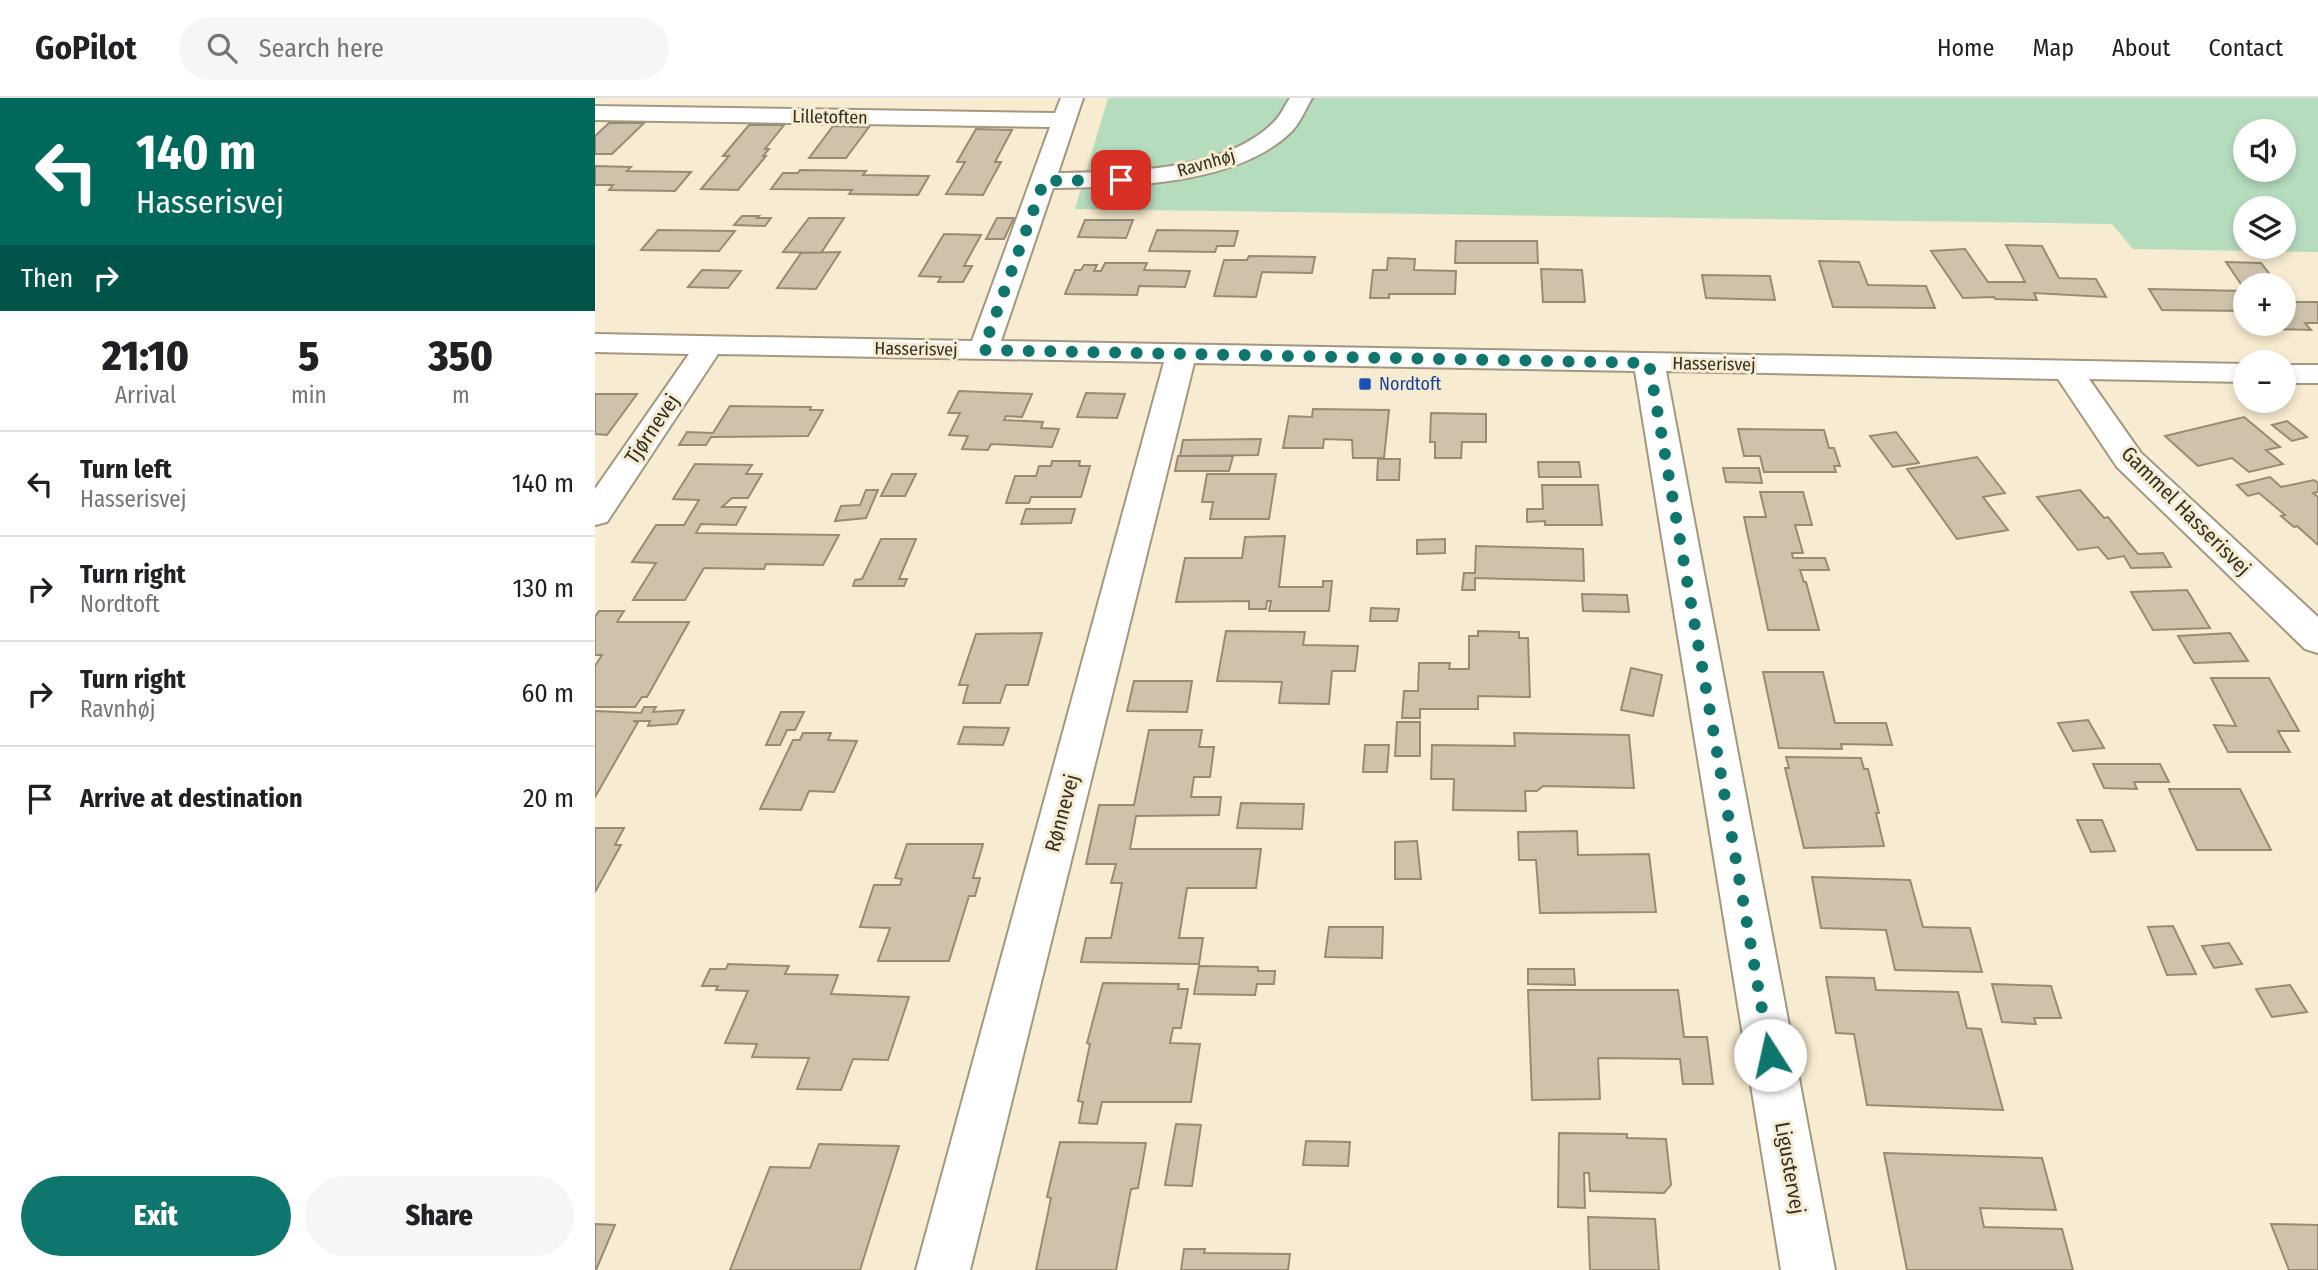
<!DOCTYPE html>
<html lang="en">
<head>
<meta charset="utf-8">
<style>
  :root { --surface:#fff; --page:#f6f6f6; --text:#202124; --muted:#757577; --line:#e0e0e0; --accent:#0f766e }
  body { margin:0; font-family:"Fira Sans Condensed",sans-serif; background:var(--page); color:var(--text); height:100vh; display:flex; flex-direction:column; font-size:26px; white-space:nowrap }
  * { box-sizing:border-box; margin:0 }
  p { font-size:23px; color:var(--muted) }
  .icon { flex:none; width:38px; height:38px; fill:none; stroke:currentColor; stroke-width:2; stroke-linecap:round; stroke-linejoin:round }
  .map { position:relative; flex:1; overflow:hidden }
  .details { display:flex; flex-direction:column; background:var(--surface); width:595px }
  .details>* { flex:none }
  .hud { background:#00695c; color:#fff; overflow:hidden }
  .tools { position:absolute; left:1638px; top:21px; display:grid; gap:14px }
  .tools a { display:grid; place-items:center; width:63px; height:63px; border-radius:50%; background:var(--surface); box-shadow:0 4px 10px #0003; font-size:35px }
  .pin { position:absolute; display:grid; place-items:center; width:60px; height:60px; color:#fff; margin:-30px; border-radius:14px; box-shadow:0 4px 10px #0006 }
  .me { position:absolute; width:77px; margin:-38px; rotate:350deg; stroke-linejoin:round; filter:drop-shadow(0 0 5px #0008) }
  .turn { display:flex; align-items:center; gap:24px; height:147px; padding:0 21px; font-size:32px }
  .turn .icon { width:91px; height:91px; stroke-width:2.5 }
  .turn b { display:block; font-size:49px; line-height:60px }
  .then { display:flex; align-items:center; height:66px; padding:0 21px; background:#0003; gap:14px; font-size:26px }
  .eta { display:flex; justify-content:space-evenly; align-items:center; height:119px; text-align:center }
  .eta b { font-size:42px; font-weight:800; line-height:49px }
  .primary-button { display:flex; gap:14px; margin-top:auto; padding:14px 21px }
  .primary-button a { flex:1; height:80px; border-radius:42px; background:var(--accent); color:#fff; font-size:28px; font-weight:800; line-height:80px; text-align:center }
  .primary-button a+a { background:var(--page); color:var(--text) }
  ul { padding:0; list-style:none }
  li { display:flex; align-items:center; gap:21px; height:105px; padding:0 21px; border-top:2px solid var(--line) }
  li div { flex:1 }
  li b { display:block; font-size:26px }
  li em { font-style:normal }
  header { display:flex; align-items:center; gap:42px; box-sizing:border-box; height:98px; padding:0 35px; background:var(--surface); border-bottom:2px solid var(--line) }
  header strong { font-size:33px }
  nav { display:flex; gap:38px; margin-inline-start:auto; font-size:24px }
  .search { width:490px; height:63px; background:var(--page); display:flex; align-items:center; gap:18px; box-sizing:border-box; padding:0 24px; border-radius:38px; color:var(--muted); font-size:26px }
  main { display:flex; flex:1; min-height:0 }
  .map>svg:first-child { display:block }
  .green { fill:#b6dcbe; fill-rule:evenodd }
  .building { fill:#cec3aa; stroke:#968c74; stroke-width:2 }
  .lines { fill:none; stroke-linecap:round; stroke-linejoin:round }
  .minor-casing { stroke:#a2987f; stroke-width:4 }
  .minor { fill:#fff; fill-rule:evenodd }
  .route { stroke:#0f766e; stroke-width:12; stroke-dasharray:0 21.6 }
  .transit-dot { fill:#1a4fb4; stroke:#f7ecd1; stroke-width:2.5 }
  .labels { text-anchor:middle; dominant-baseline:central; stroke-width:6; stroke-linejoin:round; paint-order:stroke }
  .far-street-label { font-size:18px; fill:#353026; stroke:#f7ecd1 }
  .far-transit-label { font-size:18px; fill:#164399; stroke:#f7ecd1; text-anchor:start }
  .street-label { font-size:21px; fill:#353026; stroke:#f7ecd1 }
</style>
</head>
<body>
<header>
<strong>GoPilot</strong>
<div class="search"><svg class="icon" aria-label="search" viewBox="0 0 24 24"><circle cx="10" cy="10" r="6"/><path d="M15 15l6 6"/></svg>Search here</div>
<nav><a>Home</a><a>Map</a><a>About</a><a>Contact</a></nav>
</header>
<main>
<section class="details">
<div class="hud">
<div class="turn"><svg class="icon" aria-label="left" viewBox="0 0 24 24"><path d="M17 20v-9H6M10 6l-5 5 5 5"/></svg><div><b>140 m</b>Hasserisvej</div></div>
<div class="then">Then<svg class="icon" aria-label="right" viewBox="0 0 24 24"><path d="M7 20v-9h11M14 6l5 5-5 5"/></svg></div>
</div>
<div class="eta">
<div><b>21:10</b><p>Arrival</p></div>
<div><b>5</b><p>min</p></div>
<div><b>350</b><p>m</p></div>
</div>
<ul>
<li><svg class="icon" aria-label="left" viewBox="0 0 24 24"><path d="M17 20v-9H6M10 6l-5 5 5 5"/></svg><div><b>Turn left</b><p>Hasserisvej</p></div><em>140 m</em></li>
<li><svg class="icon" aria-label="right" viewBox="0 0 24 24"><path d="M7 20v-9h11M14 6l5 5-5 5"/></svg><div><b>Turn right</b><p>Nordtoft</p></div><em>130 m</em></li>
<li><svg class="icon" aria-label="right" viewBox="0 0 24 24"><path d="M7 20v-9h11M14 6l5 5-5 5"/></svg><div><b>Turn right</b><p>Ravnhøj</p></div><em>60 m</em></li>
<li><svg class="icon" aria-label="arrive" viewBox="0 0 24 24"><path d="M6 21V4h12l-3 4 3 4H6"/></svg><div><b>Arrive at destination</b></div><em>20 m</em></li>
</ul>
<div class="primary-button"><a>Exit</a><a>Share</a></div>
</section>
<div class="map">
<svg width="1723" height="1172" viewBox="0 0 1723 1172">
  <rect width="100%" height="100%" fill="#f7ecd1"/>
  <!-- green -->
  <path class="green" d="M513,0h1210v154l-185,-3 -21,-25 -1037,-15zM1650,33h39v39h-39zM1650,110h39v39h-39z"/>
  <!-- building -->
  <g class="building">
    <polygon points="14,25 49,25 17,56 0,56 0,38"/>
    <polygon points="154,27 189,27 170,51 174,51 168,58 171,58 143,92 106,91 134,58 128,58"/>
    <polygon points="238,28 274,29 251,60 214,60"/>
    <polygon points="381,31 417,32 400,64 406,64 388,97 351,96 370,64 362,64"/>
    <polygon points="0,68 36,69 32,73 96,74 80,93 14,92 18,87 0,87"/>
    <polygon points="205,72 271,73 268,77 334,78 323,97 254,96 257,92 176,91 188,75 203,75"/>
    <polygon points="147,118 164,118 162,120 176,120 170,128 139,127"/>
    <polygon points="214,120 249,120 226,155 188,154"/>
    <polygon points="402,120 419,120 409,141 391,141"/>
    <polygon points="490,122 538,122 531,140 483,139"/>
    <polygon points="63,132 140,133 124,153 46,152"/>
    <polygon points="562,132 643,133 639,148 622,148 620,154 554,153"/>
    <polygon points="349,136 386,137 369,168 377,168 368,184 343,184 346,179 324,178"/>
    <polygon points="861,143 942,143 943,165 860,165"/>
    <polygon points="1411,147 1447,148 1464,180 1501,181 1511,199 1439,195 1442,202 1400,201 1399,199 1368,200 1336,153 1370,151 1393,184 1430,184"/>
    <polygon points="245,154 221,191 182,190 206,155"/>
    <polygon points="654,158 720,159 717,175 667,174 661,199 619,198 629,162 652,162"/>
    <polygon points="793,160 820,161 819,172 861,173 860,196 794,196 794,200 775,200 778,172 792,172"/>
    <polygon points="1224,163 1264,164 1273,187 1331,188 1340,210 1238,209"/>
    <polygon points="1631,164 1666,165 1683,187 1650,187 1650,192"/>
    <polygon points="510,165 552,165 549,172 595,173 590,189 544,188 542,197 470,196 480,172 486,172 489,167 502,167 499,173 506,173"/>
    <polygon points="946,171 987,172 990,204 948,204"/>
    <polygon points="107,172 146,173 133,190 93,189"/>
    <polygon points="1107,177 1175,178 1180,202 1111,200"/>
    <polygon points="1554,191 1650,193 1650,213 1567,212"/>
    <polygon points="1689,196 1695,204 1723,204 1723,225 1710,225 1716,232 1677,231 1673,226 1689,226"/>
    <polygon points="364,293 437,296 427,319 411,318 409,322 448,324 446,330 464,331 457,349 396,346 393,352 367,351 373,338 354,337 365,315 353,315"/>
    <polygon points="491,295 530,296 522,320 482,319"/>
    <polygon points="0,296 42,296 12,337 0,336"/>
    <polygon points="135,308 216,309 215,312 228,312 213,338 116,339 111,347 84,347 92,334 118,335"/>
    <polygon points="718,311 794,312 789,360 758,360 757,342 729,341 728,350 688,350 694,318 717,319"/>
    <polygon points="836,315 891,316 891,344 867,344 866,360 840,360 840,344 835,344"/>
    <polygon points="1649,319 1685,349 1671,352 1688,366 1654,374 1637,360 1603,368 1570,338"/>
    <polygon points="1692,323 1712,339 1697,343 1677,327"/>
    <polygon points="1143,331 1229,332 1234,350 1239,350 1245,368 1239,368 1241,374 1169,374 1165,358 1149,358"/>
    <polygon points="1301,334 1324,365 1298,369 1275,338"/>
    <polygon points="666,341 663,357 585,358 588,342"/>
    <polygon points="583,358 638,358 634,373 580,373"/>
    <polygon points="1382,359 1410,395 1388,399 1413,432 1362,441 1312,371"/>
    <polygon points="783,361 805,361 804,382 782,382"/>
    <polygon points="457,363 485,363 484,368 495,368 486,399 436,399 434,405 411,405 420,378 441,378 444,368 456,368"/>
    <polygon points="943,364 984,364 986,379 944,379"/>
    <polygon points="100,366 157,367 151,376 167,376 153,400 137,400 127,409 151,409 141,427 106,426 101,435 244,437 228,467 171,466 169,471 109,470 90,502 38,502 61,465 37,464 61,427 89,427 104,402 78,401"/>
    <polygon points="1128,370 1164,370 1167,385 1131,384"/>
    <polygon points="297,376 321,376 310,398 286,398"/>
    <polygon points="612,376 681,376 674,421 615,421 618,404 607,404"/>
    <polygon points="1675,379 1686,389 1719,382 1723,385 1723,394 1718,395 1723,399 1723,447 1702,428 1699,429 1686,418 1690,417 1664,395 1653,398 1642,387"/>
    <polygon points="947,387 1003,387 1007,427 950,427 950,423 932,424 932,411 948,411"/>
    <polygon points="271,392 283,392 271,420 240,423 246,408 265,407"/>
    <polygon points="1485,392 1509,420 1513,419 1543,456 1568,455 1576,469 1536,470 1529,458 1513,461 1503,449 1483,452 1442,399"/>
    <polygon points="1165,394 1208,394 1217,427 1200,427 1208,455 1197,455 1198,460 1230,460 1234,472 1205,472 1209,484 1211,484 1224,532 1173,532 1149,419 1171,419"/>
    <polygon points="431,411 480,411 476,425 426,426"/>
    <polygon points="690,438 684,489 728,489 728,483 737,483 734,513 674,513 676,503 672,503 671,511 654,511 654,503 581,504 590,460 647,460 650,439"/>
    <polygon points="286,441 321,441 304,481 312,481 309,488 258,488 260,482 267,481"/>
    <polygon points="850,441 850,455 822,456 822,442"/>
    <polygon points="881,448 988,451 989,483 880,480 880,492 867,492 869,475 880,475"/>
    <polygon points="1592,492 1615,530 1558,532 1536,494"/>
    <polygon points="987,496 1032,497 1034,514 988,513"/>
    <polygon points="776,510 804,511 802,523 775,523"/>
    <polygon points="4,513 29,513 22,524 94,524 52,599 47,599 40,609 0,609 0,568 7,557 0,557 0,519"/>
    <polygon points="631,533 710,534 708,547 763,548 760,573 737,573 734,606 684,605 687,584 622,583"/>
    <polygon points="883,533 924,534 924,540 933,540 935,599 883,598 883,611 825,611 825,620 807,620 809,593 823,593 824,565 855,565 854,571 874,571 874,538 883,538"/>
    <polygon points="447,535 433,587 411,587 405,605 368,605 373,587 364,587 381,536"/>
    <polygon points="1635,535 1653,563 1599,565 1583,538"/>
    <polygon points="1036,570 1067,577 1058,618 1026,612"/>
    <polygon points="1168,574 1228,574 1240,625 1291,625 1297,647 1246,646 1247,651 1184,650"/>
    <polygon points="1616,580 1674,580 1704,633 1683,633 1695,654 1633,654 1619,627 1641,628"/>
    <polygon points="539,583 597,583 592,614 532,613"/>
    <polygon points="49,609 61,609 58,614 89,612 82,626 53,628 55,623 38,623 43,624 0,699 0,613 46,615"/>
    <polygon points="186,614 209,614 200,632 192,632 185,647 171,647"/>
    <polygon points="1493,622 1509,650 1478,653 1463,625"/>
    <polygon points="802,624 825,624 825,658 800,658"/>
    <polygon points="369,629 414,630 408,647 363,646"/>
    <polygon points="554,632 607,632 604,649 619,649 615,679 599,679 596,699 626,699 624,717 541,718 535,751 666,751 661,790 592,790 584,840 608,840 604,866 486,864 491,840 516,840 527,785 516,785 521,766 491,766 504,707 539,707"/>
    <polygon points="208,635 236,635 233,642 262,643 239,694 214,693 206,712 165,711 198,642 205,642"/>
    <polygon points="919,635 1034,637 1039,690 948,688 942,693 930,693 931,713 858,712 859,681 836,681 837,647 920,648"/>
    <polygon points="770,647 794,647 792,674 768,674"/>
    <polygon points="1191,659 1266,660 1269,671 1273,671 1284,715 1281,715 1289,748 1209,750 1190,670 1194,670"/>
    <polygon points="1498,666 1565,666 1574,684 1539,684 1542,691 1509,690"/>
    <polygon points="1574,691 1645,691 1676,752 1602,752"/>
    <polygon points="646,705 709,706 707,731 642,730"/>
    <polygon points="1482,722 1507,722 1520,753 1496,754"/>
    <polygon points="0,730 29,730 20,747 26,747 0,794"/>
    <polygon points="982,733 983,757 1054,756 1061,814 945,815 941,762 924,762 923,734"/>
    <polygon points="822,743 826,781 800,781 800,744"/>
    <polygon points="312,746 388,746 378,780 385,780 380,798 374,798 354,863 283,863 295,830 265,829 279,787 305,787 307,781 300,780"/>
    <polygon points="1217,779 1315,782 1328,829 1375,830 1387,874 1300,872 1291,832 1226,830"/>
    <polygon points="1578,828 1601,876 1572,877 1553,829"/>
    <polygon points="734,829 788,829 787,860 730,859"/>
    <polygon points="1634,845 1647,866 1619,870 1607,848"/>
    <polygon points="133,866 194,868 190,876 243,877 236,896 314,899 293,962 258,961 246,992 202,991 214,960 157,959 162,946 130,945 153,893 121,892 123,888 107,888 115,871 131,871"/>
    <polygon points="604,868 663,869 663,873 680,873 679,886 662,886 660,897 599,896"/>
    <polygon points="933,871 979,871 980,887 933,886"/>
    <polygon points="1231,879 1279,880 1281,892 1363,894 1372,930 1386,931 1408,1012 1272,1007 1259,936 1241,935"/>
    <polygon points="508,885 584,886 583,891 593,891 586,930 578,930 575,945 605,946 596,1004 507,1004 502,1026 484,1025 488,1004 483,1003 495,946 492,945"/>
    <polygon points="1397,886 1456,888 1466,920 1439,920 1441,926 1407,924"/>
    <polygon points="1695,887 1712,914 1677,919 1661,891"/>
    <polygon points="933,892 1083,892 1089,939 1112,939 1118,986 1088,986 1085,961 1003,960 1005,1001 937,1002"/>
    <polygon points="581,1026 606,1027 597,1088 570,1087"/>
    <polygon points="964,1035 1032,1036 1032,1040 1071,1041 1076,1087 1069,1095 995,1093 994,1075 989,1075 990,1110 963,1109"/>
    <polygon points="711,1043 755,1044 753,1068 708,1067"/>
    <polygon points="465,1044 551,1045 543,1090 536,1091 521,1172 441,1172 456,1100 452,1099"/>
    <polygon points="224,1046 304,1048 265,1172 135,1172 175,1069 215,1070"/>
    <polygon points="1289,1055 1447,1060 1461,1112 1385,1110 1389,1129 1467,1131 1478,1172 1312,1172"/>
    <polygon points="993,1119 1060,1121 1064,1172 995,1172"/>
    <polygon points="0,1126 20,1127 1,1172 0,1172"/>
    <polygon points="1676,1126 1723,1127 1723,1172 1694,1172"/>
    <polygon points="589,1151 610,1151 609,1155 695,1156 693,1172 586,1172"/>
  </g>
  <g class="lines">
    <!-- minor casing -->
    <g class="minor-casing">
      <g id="minor">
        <path d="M466,0h22l-25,75c66,-1 168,-1 217,-52 6,-6 10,-16 15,-23h22c-6,10 -11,23 -19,32 -53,55 -169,57 -240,58l-52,153 1244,23v18l-156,-3 52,74 177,164v36l-13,-4 -188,-182 -59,-88 -392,-8 169,899h-54l-146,-899 -441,-8 -224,907h-54l248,-908 -446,-8 -111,168 -12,3v-36l94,-135 -94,-2v-18l377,7 78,-214 -455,-7v-14l460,7z"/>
        <rect x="1689" y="267" width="34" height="18"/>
      </g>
    </g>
    <!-- minor -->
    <use href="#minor" class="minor"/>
  </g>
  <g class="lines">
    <!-- route -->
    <polyline class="route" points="526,82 449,83 388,252 1054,265 1175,957"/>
  </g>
  <!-- markers -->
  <rect class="transit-dot" x="763" y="279" width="14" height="14" rx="3.5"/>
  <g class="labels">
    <!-- far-street labels -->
    <g class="far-street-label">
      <text transform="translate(235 19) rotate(1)">Lilletoften</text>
      <text transform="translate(611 65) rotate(-16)">Ravnhøj</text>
      <text transform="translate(321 251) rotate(1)">Hasserisvej</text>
      <text transform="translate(1119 266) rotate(1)">Hasserisvej</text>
    </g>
    <!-- far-transit labels -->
    <g class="far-transit-label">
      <text x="784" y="286">Nordtoft</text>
    </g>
    <!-- street labels -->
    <g class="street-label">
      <text transform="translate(57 331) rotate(-56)">Tjørnevej</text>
      <text transform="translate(1591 413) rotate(45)">Gammel Hasserisvej</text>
      <text transform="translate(467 715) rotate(-75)">Rønnevej</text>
      <text transform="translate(1195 1070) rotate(80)">Ligustervej</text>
    </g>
  </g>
</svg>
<div class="tools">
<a><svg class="icon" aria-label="sound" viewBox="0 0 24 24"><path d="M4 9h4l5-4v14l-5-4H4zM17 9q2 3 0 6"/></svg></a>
<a><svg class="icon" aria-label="layers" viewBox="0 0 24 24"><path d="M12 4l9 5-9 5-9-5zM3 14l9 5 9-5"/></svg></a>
<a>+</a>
<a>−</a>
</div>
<div class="pin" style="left:526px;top:82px;background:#d93025"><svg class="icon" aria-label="arrive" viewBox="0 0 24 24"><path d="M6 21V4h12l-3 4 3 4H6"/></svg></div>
<svg class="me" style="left:1175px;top:957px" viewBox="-20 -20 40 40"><circle r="19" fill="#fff"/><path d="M0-13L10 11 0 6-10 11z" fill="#0f766e"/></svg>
</div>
</main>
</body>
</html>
